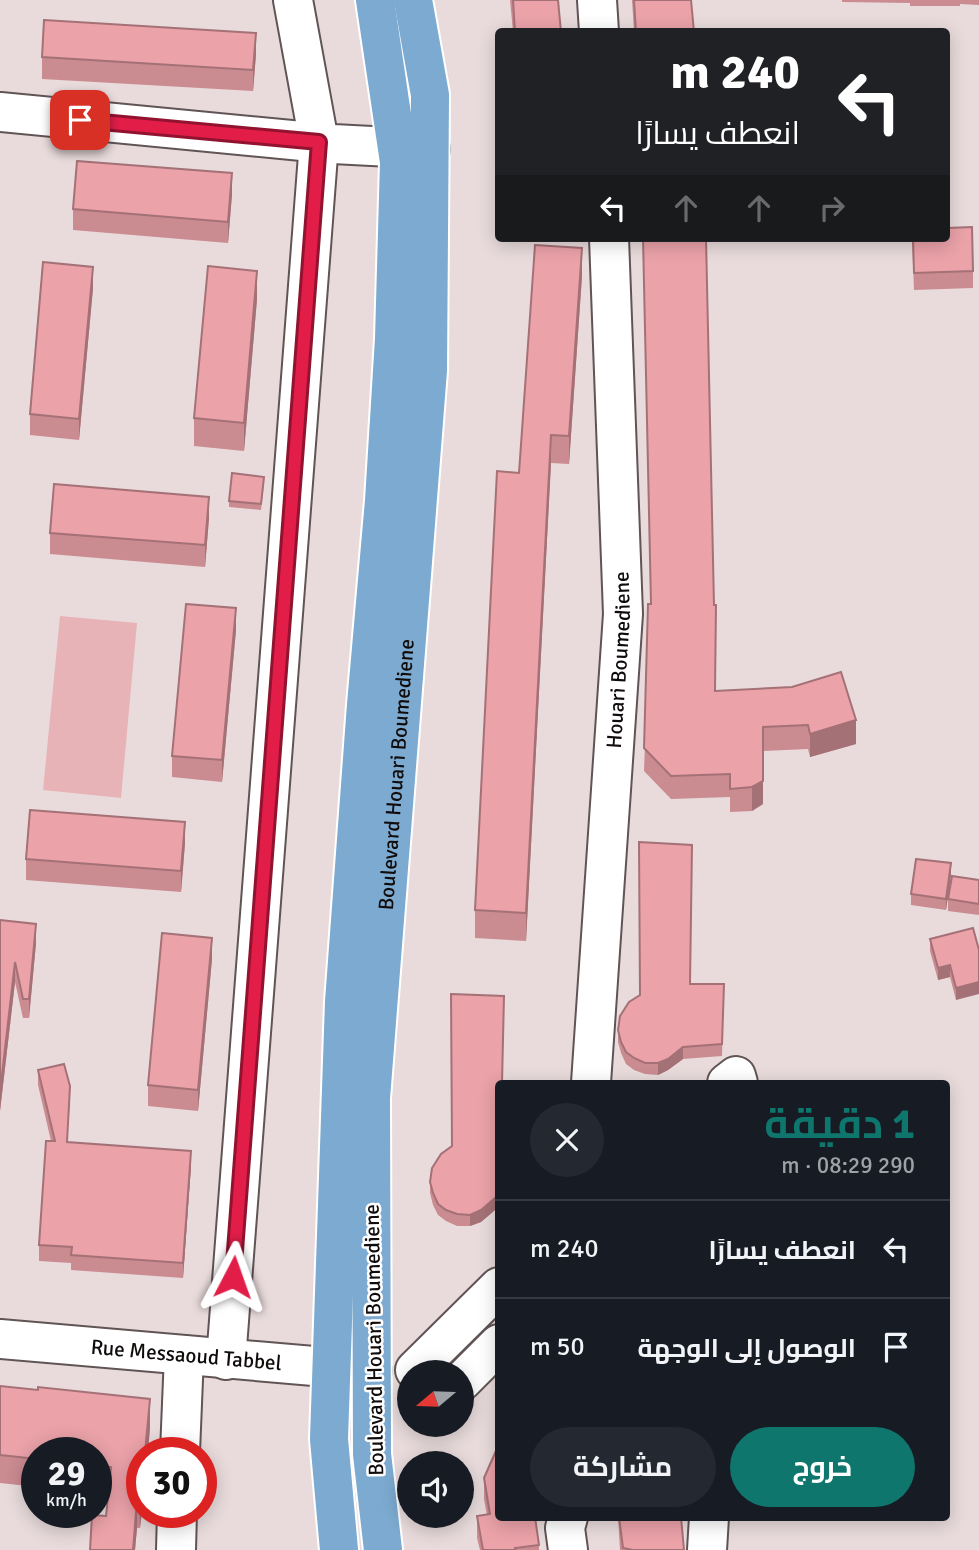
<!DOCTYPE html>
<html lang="ar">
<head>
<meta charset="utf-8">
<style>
  :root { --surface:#171b24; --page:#242831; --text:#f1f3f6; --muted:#9ea1a6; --line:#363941; --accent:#0f766e }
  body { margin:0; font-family:Signika,Cairo,sans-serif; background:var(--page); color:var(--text); direction:rtl; height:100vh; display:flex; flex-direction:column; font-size:26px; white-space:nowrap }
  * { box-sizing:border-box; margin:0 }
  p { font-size:23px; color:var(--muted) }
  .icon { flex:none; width:38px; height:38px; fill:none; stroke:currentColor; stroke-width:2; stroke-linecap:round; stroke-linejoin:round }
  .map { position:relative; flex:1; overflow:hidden; direction:ltr }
  .drawer { position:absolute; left:495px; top:1080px; width:455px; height:441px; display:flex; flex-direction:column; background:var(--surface); border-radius:7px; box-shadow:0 4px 18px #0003; direction:rtl }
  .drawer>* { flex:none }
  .guide { position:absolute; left:495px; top:28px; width:455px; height:214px; border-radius:7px; box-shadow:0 4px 18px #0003; direction:rtl; background:#202124; color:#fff; overflow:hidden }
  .needle { width:46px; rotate:251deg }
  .tools { position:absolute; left:397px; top:1360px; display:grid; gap:14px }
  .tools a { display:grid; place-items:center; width:77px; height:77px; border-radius:50%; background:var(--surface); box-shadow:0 4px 18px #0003; font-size:35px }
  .speed { position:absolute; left:21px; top:1437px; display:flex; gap:14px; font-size:35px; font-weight:700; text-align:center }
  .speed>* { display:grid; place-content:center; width:91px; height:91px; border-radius:50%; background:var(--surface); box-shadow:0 4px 18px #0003; line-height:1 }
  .speed small { font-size:18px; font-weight:400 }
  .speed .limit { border:10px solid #d22; background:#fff; color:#111 }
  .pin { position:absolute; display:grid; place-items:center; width:60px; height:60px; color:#fff; margin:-30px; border-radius:14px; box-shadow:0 4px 10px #0006 }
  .me { position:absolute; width:77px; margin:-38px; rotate:4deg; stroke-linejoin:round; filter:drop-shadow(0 0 5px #0008) }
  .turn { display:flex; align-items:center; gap:24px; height:147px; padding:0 35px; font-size:32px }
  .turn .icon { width:91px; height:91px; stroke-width:2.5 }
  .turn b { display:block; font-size:49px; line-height:60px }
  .lanes { display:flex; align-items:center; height:66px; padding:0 35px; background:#0003; justify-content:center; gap:35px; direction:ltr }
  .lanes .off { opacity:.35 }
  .round { display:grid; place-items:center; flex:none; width:74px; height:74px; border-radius:37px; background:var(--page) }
  .headline { display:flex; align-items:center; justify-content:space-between; height:119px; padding:0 35px }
  h1 { font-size:42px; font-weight:700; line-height:52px; color:var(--accent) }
  .primary-button { display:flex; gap:14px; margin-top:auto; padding:14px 35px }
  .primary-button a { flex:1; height:80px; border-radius:42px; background:var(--accent); color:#fff; font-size:28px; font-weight:700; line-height:80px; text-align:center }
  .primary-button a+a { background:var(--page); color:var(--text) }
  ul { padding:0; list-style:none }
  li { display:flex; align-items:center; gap:21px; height:98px; padding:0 35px; border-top:2px solid var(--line) }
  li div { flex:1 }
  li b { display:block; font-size:26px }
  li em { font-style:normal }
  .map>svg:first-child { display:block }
  .green { fill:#e8b3b7 }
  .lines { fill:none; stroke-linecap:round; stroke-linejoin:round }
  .minor-casing { stroke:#605455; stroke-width:42 }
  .tertiary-casing { stroke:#605455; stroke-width:42 }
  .trunk-casing { stroke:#fff; stroke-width:42 }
  .minor { stroke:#fff; stroke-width:38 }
  .tertiary { stroke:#fff; stroke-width:38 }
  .trunk { stroke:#7caad0; stroke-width:38 }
  .wall { fill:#ca8b91 }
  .shaded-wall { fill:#a47176 }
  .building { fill:#eba2a9; stroke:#a47176; stroke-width:2 }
  .route-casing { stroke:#92132f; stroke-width:18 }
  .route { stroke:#e11d48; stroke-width:12 }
  .labels { text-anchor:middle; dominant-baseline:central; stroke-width:5; stroke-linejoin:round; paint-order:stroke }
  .street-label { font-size:21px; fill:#110c0c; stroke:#fff }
</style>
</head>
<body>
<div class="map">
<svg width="979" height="1550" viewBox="0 0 979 1550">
  <rect width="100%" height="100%" fill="#e9dbdc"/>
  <!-- green -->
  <polygon class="green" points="60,616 137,623 121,798 43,790"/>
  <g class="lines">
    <!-- minor casing -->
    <g class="minor-casing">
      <g id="minor">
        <polyline points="597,0 599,32"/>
        <path id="s1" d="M591,1083l32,-469 -14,-376"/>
        <polyline points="727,1083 736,1076 738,1083"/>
        <polyline points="226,1360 319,142 293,0"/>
        <polyline points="415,1370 499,1287"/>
        <polyline points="462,1381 499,1344"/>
        <polyline points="180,1452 184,1355"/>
        <polyline points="176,1550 177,1512"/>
        <polyline points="568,1550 565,1528 568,1517"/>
        <polyline points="707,1550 709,1517"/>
      </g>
    </g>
    <!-- tertiary casing -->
    <g class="tertiary-casing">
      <g id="tertiary">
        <polyline points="0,112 333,144 430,149"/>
        <path id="s2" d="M0,1339l372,32"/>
      </g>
    </g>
    <!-- trunk casing -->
    <g class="trunk-casing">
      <g id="trunk">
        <polyline points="339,1550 329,1439 344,1002 366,705 384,501 394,339 399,162 375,0"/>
        <path id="s3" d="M383,1550l-11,-96 -1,-356 57,-728 2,-275 -17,-95"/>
      </g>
    </g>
    <!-- minor -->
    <use href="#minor" class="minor"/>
    <!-- tertiary -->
    <use href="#tertiary" class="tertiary"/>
    <!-- trunk -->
    <use href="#trunk" class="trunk"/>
  </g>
  <!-- wall -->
  <g class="wall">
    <polygon points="510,0 558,0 561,32 513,32"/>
    <polygon points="632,0 691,0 694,32 634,32"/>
    <polygon points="842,0 979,0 979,5 960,4 960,6 910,6 910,3 842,2"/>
    <polygon points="256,54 253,91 42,79 42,57"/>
    <polygon points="232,194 228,243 73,230 73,209"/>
    <polygon points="912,238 973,271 973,288 914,290"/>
    <polygon points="582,276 569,464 551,463 526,941 475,938 475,910 519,473"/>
    <polygon points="93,288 79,440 30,435 30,414"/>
    <polygon points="257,299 244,451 194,446 194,418"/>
    <polygon points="264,483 261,510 229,507 229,501"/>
    <polygon points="209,518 205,567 50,554 50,533"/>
    <polygon points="650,604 715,691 856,744 810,757 808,749 763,751 763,804 752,811 730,812 730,797 671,799 644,771"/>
    <polygon points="236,630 222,782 172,777 172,756"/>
    <polygon points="185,843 181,892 26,880 26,859"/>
    <polygon points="951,875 946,910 911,905 911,894"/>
    <polygon points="979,880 979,915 948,911 948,899"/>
    <polygon points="0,920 36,943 29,1018 23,1018 15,982 0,1111"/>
    <polygon points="973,928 956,1000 950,977 938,980 930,951 930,939"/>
    <polygon points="212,959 198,1111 148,1106 148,1085"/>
    <polygon points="690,984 724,984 722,1056 683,1059 668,1070 658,1075 645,1074 634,1070 626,1064 621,1053 618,1042 618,1030"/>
    <polygon points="38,1070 70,1101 67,1142 191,1166 183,1278 71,1270 71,1263 39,1261 39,1245 51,1141 38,1085"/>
    <polygon points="499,1083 499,1210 495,1210 481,1222 470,1226 457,1226 446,1221 438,1215 433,1205 430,1193 430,1182 452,1146"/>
    <polygon points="0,1386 150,1427 148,1452 142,1452 142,1511 140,1528 137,1528 135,1550 90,1550 106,1516 108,1494 96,1493 96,1452 37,1452 37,1487 0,1483"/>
    <polygon points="484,1478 539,1545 539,1550 480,1550 477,1538 477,1516 487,1515 484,1499"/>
    <polygon points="618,1517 681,1517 684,1550 620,1550"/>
  </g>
  <!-- shaded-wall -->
  <g class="shaded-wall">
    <polygon points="256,33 256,54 253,91 253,70"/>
    <polygon points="232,173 232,194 228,243 228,222"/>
    <polygon points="582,248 582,276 569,464 569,436"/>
    <polygon points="93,267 93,288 79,440 79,419"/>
    <polygon points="257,271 257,299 244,451 244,423"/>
    <polygon points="551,435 551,463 526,941 526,913"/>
    <polygon points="209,497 209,518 205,567 205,545"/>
    <polygon points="236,608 236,630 222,782 222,760"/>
    <polygon points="856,720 856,744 810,757 810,734"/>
    <polygon points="763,751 763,804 752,811 752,787"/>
    <polygon points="185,822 185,843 181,892 181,871"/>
    <polygon points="951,863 951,875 946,910 946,899"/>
    <polygon points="36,924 36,943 29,1018 29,999"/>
    <polygon points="212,938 212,959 198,1111 198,1090"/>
    <polygon points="15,962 15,982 0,1111 0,1092"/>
    <polygon points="950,965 950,977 938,980 938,968"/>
    <polygon points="979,982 979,994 956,1000 956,988"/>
    <polygon points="683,1047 683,1059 668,1070 658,1075 658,1063"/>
    <polygon points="191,1151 191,1166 183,1278 183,1263"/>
    <polygon points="495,1198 495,1210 481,1222 470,1226 470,1215"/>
    <polygon points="150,1399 150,1427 148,1452 145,1452"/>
    <polygon points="142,1483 142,1511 140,1528 140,1500"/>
    <polygon points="137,1500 137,1528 135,1550 133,1550"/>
  </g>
  <!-- building -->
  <g class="building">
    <polygon points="513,0 558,0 561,32 515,32"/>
    <polygon points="634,0 691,0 694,32 636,32"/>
    <polygon points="44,20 256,33 253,70 42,57"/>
    <polygon points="77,161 232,173 228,222 73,209"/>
    <polygon points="972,227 973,271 914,273 913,238 947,238 947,228"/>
    <polygon points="643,238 706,238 714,605 716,605 715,691 792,687 841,672 856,720 810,734 808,725 763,727 763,781 752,787 730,789 730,774 671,776 644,748 648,604 651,604"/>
    <polygon points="535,245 582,248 569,436 551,435 526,913 475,910 497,471 519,473"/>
    <polygon points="43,262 93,267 79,419 30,414"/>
    <polygon points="208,266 257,271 244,423 194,418"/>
    <polygon points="232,473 264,477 261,504 229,501"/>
    <polygon points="54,484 209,497 205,545 50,533"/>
    <polygon points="186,604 236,608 222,760 172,756"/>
    <polygon points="30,810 185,822 181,871 26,859"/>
    <polygon points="639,842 692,845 690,984 724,984 722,1044 683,1047 668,1059 658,1063 645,1063 634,1058 626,1052 621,1042 618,1030 620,1016 629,1002 640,995"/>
    <polygon points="916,859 951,863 946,899 911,894"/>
    <polygon points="952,876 979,880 979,904 948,899"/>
    <polygon points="0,920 36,924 29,999 23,999 15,962 0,1092"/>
    <polygon points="973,928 979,950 979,982 956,988 950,965 938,968 930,939"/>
    <polygon points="162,933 212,938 198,1090 148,1085"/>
    <polygon points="451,994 504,996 502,1083 499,1083 499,1198 495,1198 481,1210 470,1215 457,1214 446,1210 438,1204 433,1193 430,1182 432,1168 441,1154 452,1146"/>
    <polygon points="64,1064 70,1086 67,1142 191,1151 183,1263 71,1255 72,1247 39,1245 46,1141 55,1141 38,1070"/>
    <polygon points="0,1386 38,1390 38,1387 150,1399 145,1452 142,1452 142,1483 140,1500 137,1500 133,1550 90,1550 92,1515 106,1516 111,1467 96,1465 96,1452 37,1452 37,1459 0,1455"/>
    <polygon points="499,1444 499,1517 535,1517 539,1545 515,1548 516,1550 483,1550 477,1516 490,1514 484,1478"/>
    <polygon points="619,1517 681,1517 684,1550 633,1550 623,1548"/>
  </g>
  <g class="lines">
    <!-- route casing -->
    <g class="route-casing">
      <polyline id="route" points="80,120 319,142 233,1277"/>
    </g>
    <!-- route -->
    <use href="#route" class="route"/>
  </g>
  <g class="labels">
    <!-- street labels -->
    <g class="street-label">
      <text stroke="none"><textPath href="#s1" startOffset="424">Houari Boumediene</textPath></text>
      <text stroke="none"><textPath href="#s3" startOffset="777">Boulevard Houari Boumediene</textPath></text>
      <text transform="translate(374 1340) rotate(-91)">Boulevard Houari Boumediene</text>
      <text stroke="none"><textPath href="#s2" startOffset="187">Rue Messaoud Tabbel</textPath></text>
    </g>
  </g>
</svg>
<div class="tools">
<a><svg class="needle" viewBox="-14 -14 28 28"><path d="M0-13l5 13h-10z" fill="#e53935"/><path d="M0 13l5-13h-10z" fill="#9ea1a6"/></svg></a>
<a><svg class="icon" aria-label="sound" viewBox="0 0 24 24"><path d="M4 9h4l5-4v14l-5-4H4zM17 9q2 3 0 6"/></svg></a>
</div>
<div class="speed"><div>29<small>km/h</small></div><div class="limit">30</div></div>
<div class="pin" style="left:80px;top:120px;background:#d93025"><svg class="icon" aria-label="arrive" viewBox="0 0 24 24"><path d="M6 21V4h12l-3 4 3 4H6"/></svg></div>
<svg class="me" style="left:233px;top:1277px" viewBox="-20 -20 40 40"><path d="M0-17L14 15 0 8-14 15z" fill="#e11d48" stroke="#fff" stroke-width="4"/></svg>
<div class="guide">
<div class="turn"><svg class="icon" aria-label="left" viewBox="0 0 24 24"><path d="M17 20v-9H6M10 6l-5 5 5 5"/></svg><div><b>240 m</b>انعطف يسارًا</div></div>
<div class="lanes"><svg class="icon" aria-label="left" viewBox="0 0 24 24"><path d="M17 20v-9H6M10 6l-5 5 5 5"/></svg><svg class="icon off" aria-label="ahead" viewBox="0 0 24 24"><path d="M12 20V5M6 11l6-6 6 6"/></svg><svg class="icon off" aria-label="ahead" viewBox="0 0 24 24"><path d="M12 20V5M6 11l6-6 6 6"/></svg><svg class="icon off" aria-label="right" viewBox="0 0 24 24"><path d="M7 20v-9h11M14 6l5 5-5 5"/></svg></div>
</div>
<section class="drawer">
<div class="headline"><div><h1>1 دقيقة</h1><p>290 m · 08:29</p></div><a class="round"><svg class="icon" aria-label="close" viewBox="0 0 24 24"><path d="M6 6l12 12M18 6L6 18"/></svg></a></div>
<ul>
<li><svg class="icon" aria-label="left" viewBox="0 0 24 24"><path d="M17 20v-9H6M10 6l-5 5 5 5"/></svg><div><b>انعطف يسارًا</b></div><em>240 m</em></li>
<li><svg class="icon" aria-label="arrive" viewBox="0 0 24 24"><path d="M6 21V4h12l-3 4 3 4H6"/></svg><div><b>الوصول إلى الوجهة</b></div><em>50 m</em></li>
</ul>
<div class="primary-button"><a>خروج</a><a>مشاركة</a></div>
</section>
</div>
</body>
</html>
